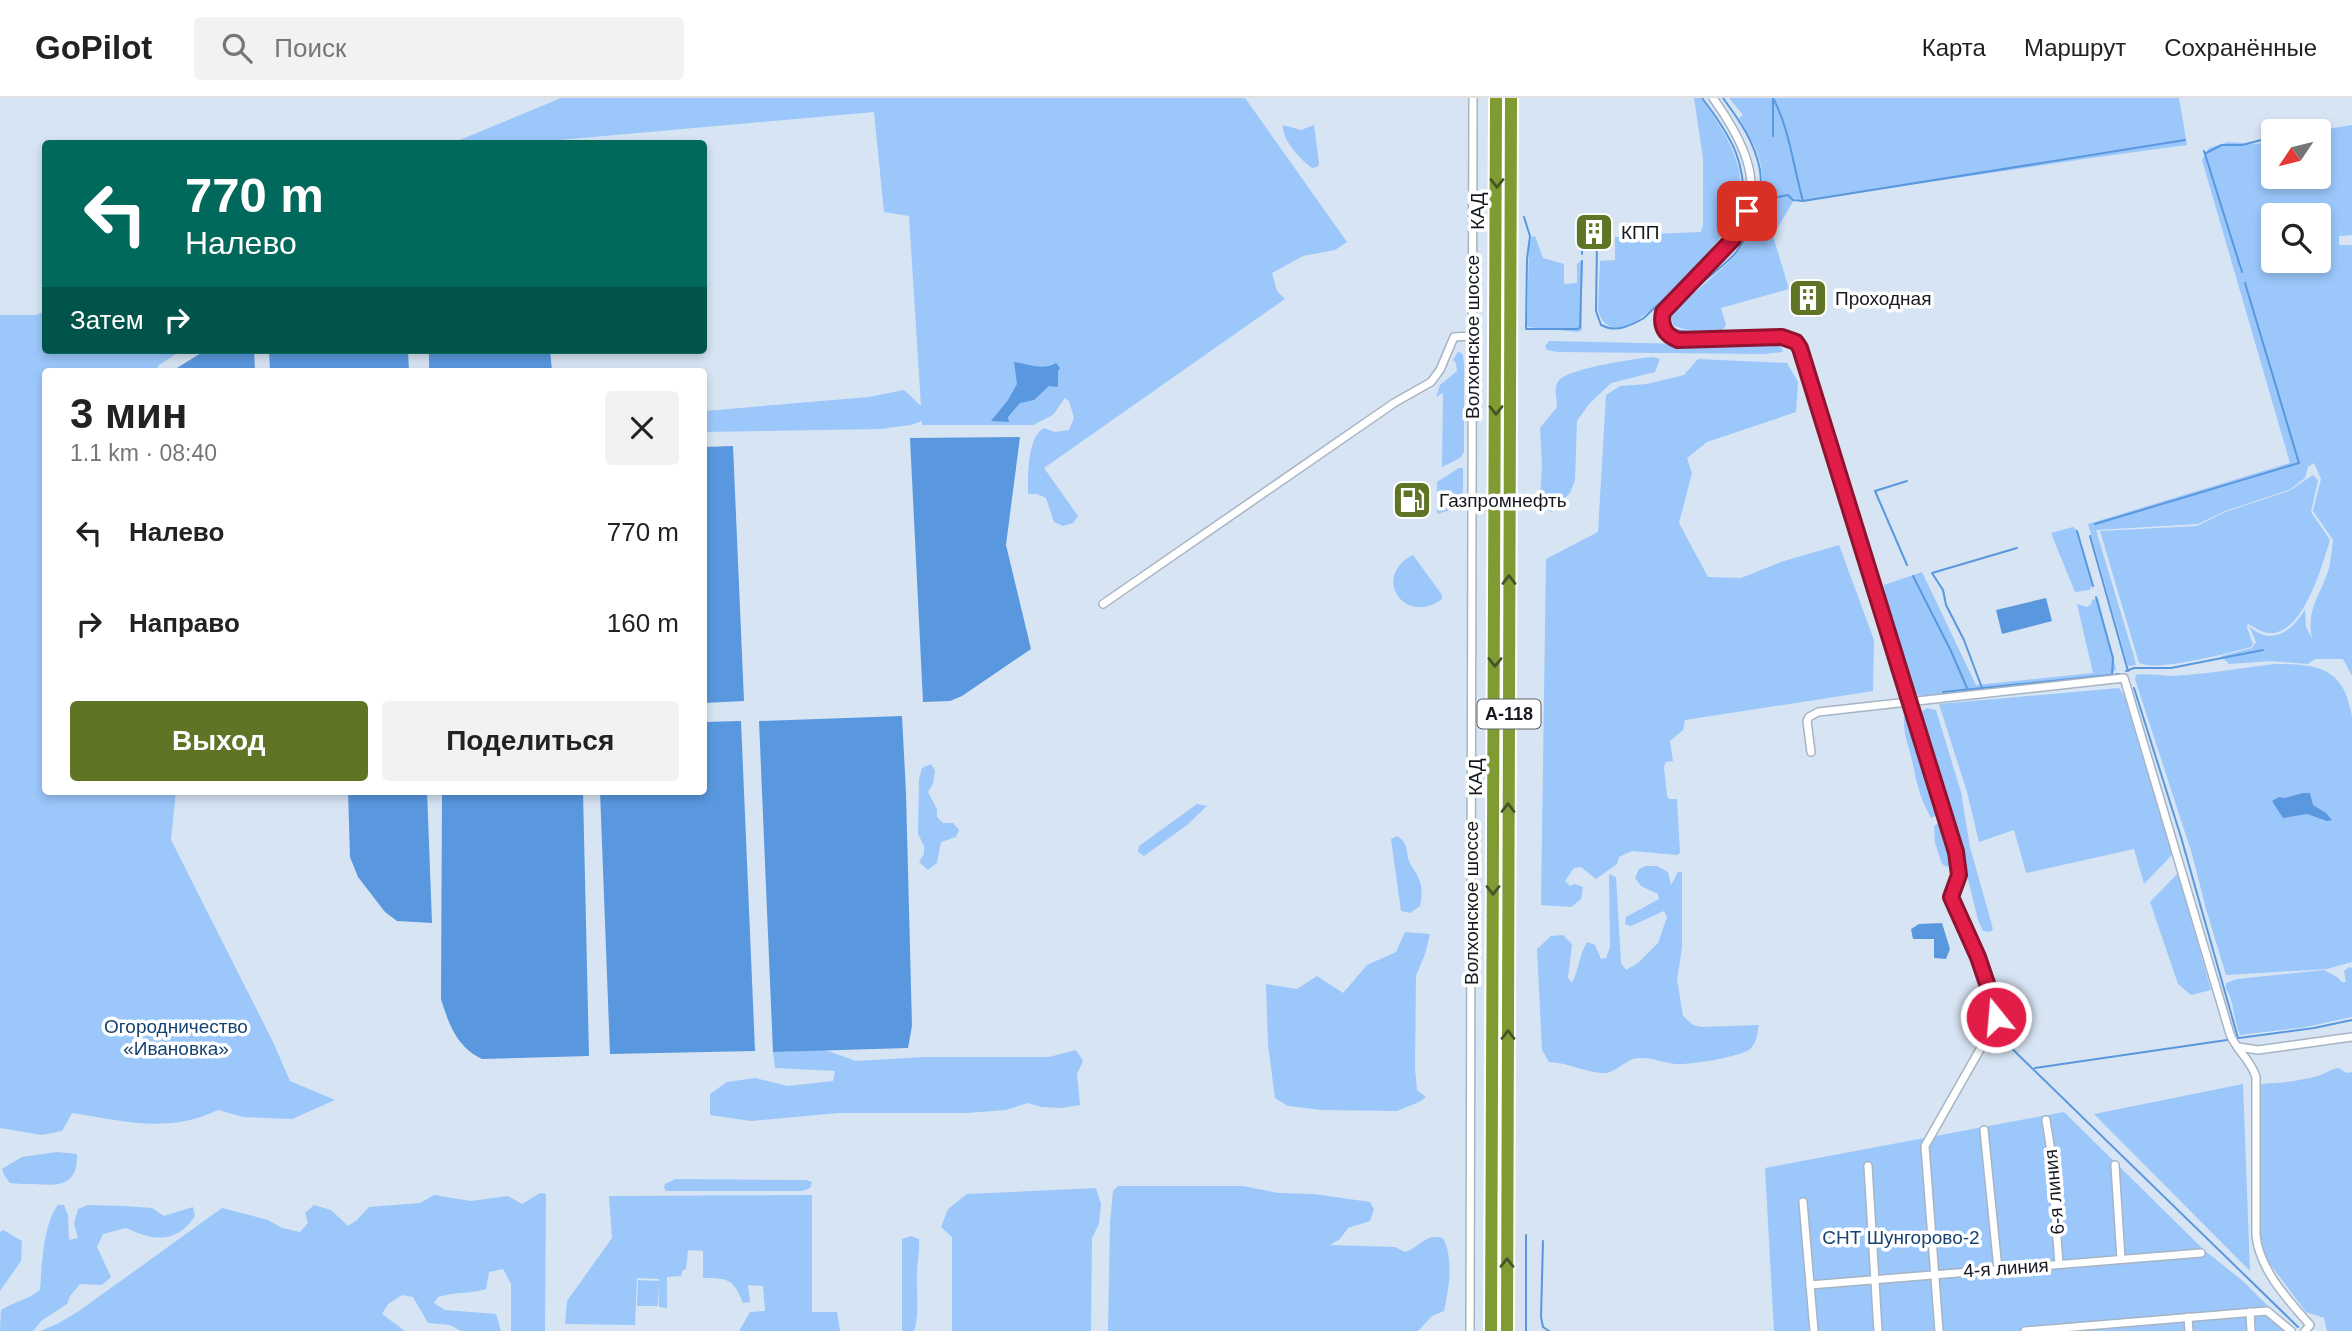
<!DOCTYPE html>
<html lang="ru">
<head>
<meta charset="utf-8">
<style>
  :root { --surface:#fff; --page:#f2f2f2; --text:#222; --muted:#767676; --line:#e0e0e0; --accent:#5f7425 }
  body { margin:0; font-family:Arial,sans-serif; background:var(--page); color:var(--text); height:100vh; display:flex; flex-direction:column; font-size:26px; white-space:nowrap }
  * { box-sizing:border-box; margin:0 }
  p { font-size:23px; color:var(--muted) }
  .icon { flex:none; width:38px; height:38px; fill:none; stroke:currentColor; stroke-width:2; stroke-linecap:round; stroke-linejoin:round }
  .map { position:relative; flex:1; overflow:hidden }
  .panel { position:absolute; left:42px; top:270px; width:665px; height:427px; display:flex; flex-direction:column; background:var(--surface); border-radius:7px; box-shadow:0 4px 10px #0003 }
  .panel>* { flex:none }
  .top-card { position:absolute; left:42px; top:42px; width:665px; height:214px; border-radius:7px; box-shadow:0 4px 10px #0003; background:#00695c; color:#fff; overflow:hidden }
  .needle { width:46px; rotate:235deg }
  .buttons { position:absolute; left:2261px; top:21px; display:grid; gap:14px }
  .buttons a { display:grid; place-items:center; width:70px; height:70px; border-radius:7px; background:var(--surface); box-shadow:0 4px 10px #0003; font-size:35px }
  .pin { position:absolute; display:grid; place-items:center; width:60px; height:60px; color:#fff; margin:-30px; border-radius:14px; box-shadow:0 4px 10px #0006 }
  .me { position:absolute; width:77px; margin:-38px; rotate:343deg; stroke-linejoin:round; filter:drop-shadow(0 0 5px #0008) }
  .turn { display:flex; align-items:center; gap:24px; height:147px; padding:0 28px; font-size:32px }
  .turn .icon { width:91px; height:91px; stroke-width:2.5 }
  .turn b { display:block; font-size:49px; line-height:60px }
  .then { display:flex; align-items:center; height:66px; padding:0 28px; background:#0003; gap:14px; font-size:26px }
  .round { display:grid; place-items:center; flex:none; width:74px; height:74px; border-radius:7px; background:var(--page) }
  .headline { display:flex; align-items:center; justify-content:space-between; height:119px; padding:0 28px }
  h1 { font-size:42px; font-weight:800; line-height:52px }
  .button { display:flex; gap:14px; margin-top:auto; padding:14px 28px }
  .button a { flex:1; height:80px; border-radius:7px; background:var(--accent); color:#fff; font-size:28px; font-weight:800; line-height:80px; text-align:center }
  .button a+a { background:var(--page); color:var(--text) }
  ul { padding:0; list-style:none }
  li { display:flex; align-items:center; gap:21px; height:91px; padding:0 28px }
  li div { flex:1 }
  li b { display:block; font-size:26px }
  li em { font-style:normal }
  header { display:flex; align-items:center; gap:42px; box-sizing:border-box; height:98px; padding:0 35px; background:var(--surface); border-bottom:2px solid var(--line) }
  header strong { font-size:33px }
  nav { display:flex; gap:38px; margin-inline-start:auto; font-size:24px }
  .search { width:490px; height:63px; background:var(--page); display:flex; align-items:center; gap:18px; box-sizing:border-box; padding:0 24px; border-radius:7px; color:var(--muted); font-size:26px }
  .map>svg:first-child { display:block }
  .green { fill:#9bc7fb; fill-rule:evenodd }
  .water { fill:#5998de }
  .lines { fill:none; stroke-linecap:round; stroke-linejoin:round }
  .stream { stroke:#5998de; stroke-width:2 }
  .street-casing { stroke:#a7b4c3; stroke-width:10 }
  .highway-casing { stroke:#fff; stroke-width:16 }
  .street { stroke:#fff; stroke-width:7 }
  .highway { stroke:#7f9b32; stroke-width:12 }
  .oneway { stroke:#455428 }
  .route-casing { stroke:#92132f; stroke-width:18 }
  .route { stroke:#e11d48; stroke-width:12 }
  .labels { text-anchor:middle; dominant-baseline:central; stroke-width:7; stroke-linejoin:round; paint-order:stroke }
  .shield { fill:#fff; stroke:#5c5f63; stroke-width:2 }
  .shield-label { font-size:18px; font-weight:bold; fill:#161a20 }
  .street-label { font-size:19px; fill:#161a20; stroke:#fff }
  .poi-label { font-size:19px; fill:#161a20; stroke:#fff; text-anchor:start }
  .park-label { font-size:19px; fill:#174371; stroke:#fff }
</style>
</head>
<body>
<header>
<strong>GoPilot</strong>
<div class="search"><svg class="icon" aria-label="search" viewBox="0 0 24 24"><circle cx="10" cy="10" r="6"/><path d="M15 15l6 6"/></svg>Поиск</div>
<nav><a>Карта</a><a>Маршрут</a><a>Сохранённые</a></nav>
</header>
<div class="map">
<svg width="2352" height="1233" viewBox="0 0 2352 1233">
  <rect width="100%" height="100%" fill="#d7e4f3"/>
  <!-- green -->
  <g class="green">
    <path d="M561,0h684l102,144 -12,8 -32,6 -31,17 5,18 8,8 -241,169 34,48 -5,7 -10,3 -9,-4 -8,-24 -9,-4h-9c0,-18 -1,-57 16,-66l11,4 14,-2 5,-12 -5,-17 -4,-3 -12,17 -20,10h-111v-4l-11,4 -31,4 -176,3v-21l165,-14 35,-7 17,16 -12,-190 -25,-4 -10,-100 -337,30 -1,1 -86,1z"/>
    <path d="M1694,0h7l5,7c16,24 37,54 34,84 -1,15 -8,32 -17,45 -13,18 -74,83 -92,90 -17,7 -28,4 -33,-14l2,-49 15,-1v-23h6l2,-2 78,-3 2,-7v-67z"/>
    <path d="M1729,0h450l8,47 -96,13 -290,43 -6,-3 -22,38 16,53 -68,19 5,17c-2,3 -4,7 -8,8 -8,3 -39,-4 -45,-8l-2,-10c20,-22 45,-38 64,-60 24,-27 35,-69 22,-103 -4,-11 -12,-22 -18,-34l4,-3z"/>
    <path d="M1283,27l18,5 13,-5 5,39 -2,3 -5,1c-11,-8 -31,-29 -29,-43z"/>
    <path d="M2352,27v110l-13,1v9h13v431l-9,-17h-28l-7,5 -37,-3 -42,3 -8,-8 31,-8 4,-6 -7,-16c22,21 44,5 56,-17l1,18 6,11c-6,-30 9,-43 17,-70 2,-9 3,-19 4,-28l-20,-29 8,-32 -7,-16 -6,4 -3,11 -16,12 -64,21 -27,13 -102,6 37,123 3,12 -8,1 -40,-142 202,-61 -88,-303 7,-12 19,-6 30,2 15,-7v40h46v-46h-5zM2273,117h46v46h-46z"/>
    <polygon points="1535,138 1543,160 1564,166 1564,186 1577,185 1577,166 1581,163 1582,232 1578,234 1527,229 1529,149 1531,139"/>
    <path d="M45,213l1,39h136l-23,15 -4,6h-109v420h130l-5,49 102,202 17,39 45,19 -43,19 -49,-2 -25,-7c-51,24 -93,11 -146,3l-10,18 -20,4 -42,-7v-813h36z"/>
    <polygon points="1549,243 1781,248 1783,254 1764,256 1558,254 1547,252 1545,248"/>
    <polygon points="1460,254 1463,257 1464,266 1464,354 1460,360 1442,369 1443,295 1436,299 1440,287 1457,273 1456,265 1453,262 1457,255"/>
    <path d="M1652,259l8,2 -5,13 -44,11 -22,21 -12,17 -2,59 -5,13 -19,19 -11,-10 2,-38 -2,-36 17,-21c0,-8 -4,-20 2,-27 12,-12 75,-21 93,-23z"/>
    <polygon points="1698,261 1787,265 1798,284 1796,314 1707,344 1687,360 1692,375 1679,425 1708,479 1741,480 1784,463 1839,447 1874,542 1873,593 1685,622 1683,632 1670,643 1673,663 1666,664 1664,669 1667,698 1669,701 1677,701 1680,755 1677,757 1632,753 1619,759 1617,766 1596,781 1581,769 1574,770 1565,783 1570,788 1575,786 1583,789 1581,801 1571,809 1541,807 1546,461 1598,434 1606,297 1620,288 1647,286 1684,277"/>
    <polygon points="1459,370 1463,370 1463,399 1447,413 1437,416 1437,384"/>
    <path d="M2313,377l5,5 -7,32 19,28c-8,25 -27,97 -62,93 -8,-1 -13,-6 -20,-9l-1,3 6,17 -2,3c-23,6 -93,25 -112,16l-39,-132 97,-5 28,-14 64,-21z"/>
    <polygon points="2073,429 2077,432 2093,487 2089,492 2075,494 2051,435"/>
    <path d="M1413,457l29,40v4c-38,28 -71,-23 -29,-44z"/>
    <polygon points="1922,474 1976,587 2093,575 2077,506 2087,509 2091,506 2092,502 2098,500 2116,571 2111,577 2095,579 1926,598 1916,597 1910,589 1885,502 1884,487"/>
    <path d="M2275,566c44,0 69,4 77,53v245l-25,7 -101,6 -20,-66 -14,-55 -57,-175 1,-4c7,-2 28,1 38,1 34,-2 67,-8 101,-12z"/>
    <polygon points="2119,590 2124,597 2172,757 2144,786 2134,751 2026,775 2014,732 1979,744 1967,694 1939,606"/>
    <polygon points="1927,610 1936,612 1961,694 1970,749 1993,831 1990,834 1983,833 1978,822 1950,708 1923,623 1921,614"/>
    <path d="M1904,618l8,6 28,91 -9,5c-12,-22 -14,-35 -19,-58 -4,-16 -9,-28 -8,-44z"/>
    <polygon points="931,666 935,672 933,686 928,694 937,711 937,719 943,725 953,725 959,732 956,739 941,744 937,765 928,772 919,764 924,756 924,748 918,736 919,681 922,670"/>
    <polygon points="1197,706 1207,708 1187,727 1144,758 1138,754 1139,748"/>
    <polygon points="1943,722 1950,744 1953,767 1947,769 1942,766 1935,745 1934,728"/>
    <path d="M1397,738c11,6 9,15 12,25 2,6 7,10 9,16 5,10 4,19 2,29l-10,7 -9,-2 -10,-72z"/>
    <path d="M1646,768h11l11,6 3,13 7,-13h4v76l-5,31 6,37 10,9 9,2 57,-2c-2,8 -2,18 -9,24 -10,8 -60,16 -74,15 -12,-1 -24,-7 -37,-6 -15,1 -22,16 -38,15 -19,-2 -32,-10 -52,-11l-7,-12 -5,-101 14,-13 12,-1 9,9 -4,34 4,5c7,-14 7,-27 15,-41l8,3 6,14 5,-1 4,-11 -1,-73 7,3 5,86 5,7 12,-7 20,-20 9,-26 -3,-6 -33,15 -6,-2 1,-7 33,-18 -1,-5 -17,-8 -6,-8 4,-9z"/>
    <polygon points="2178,775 2211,892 2191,897 2178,886 2150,804"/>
    <polygon points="1405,834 1430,836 1425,856 1416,878 1415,971 1417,992 1426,999 1419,1004 1397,1013 1322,1012 1288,1008 1275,1000 1268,947 1266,886 1297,891 1317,878 1343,895 1367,867 1396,854"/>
    <path d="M2349,869l3,1v49l-46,10 -66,8c-6,-14 -6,-29 -11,-41 -4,-10 -3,1 -3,-11l11,-4 87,-9 13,7 5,5h4l-2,-11z"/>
    <polygon points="825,952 856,963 922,959 1049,959 1076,952 1083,963 1077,976 1080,1007 1062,1010 1041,1009 1028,1005 1006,1012 967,1015 839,1015 751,1023 710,1017 710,996 727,984 755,980 788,988 833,983 835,973 775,970 773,954"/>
    <path d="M2339,970l7,5 6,-1v259h-25l-3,-13 -18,-6 -39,-52 -6,-20v-156c20,-1 38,-3 57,-8 8,-2 11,-7 21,-8z"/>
    <polygon points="2243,986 2250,1173 2094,1016"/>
    <polygon points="2064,1014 2204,1152 2243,1183 2293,1233 1774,1233 1765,1070"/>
    <path d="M57,1054l20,2c1,32 -18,32 -43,30 -8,0 -16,0 -24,-1l-6,-8 -2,-6 20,-12z"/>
    <polygon points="675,1081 806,1082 812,1084 810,1090 802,1093 666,1093 664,1090 665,1086"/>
    <path d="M1118,1088h125l35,7 36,1 56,8 4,7 -4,12 -22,7 -8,11 -10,6 65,2 10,5c15,-5 20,-19 38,-14 11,21 6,50 1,73l-12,5 -14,15h-310l2,-108 3,-32z"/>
    <polygon points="1096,1090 1101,1106 1099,1126 1092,1140 1091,1233 952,1233 952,1139 941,1129 948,1111 967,1096"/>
    <path d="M540,1095l6,1 -1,137h-34v-47l-8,-15 -14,3 -3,17c-16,5 -33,3 -48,8l-4,6 11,7 51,4 5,17h-40l-11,-6 -22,-2 -15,-26 -11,-2 -14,9 -6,10 23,17h-365l17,-7 22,-13 143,-103 46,12 14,8 18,4 8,-9 -3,-10 9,-8 17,5 17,16 9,-6 12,-13 51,-4 14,-8 37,6 37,-5 14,8z"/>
    <path d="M812,1097v117h25l3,19h-101l11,-19 15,-1 -2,-25 -15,-1 2,17 -7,1c-10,-24 -14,-25 -40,-25v-27l-15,-1 -2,19 -4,2 -1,5 -14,1v31l-8,-1v-22l-1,21h-21l1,-26 21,1v-2l-22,-1 -2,47 -70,-1 2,-23 45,-63 -3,-42z"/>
    <path d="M58,1107h6l4,10 1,25 9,-2 -4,-14 4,-15 10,-4 35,1 29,2 12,8 29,-9 2,9c-19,28 -41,25 -69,12l-23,6 -6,13 14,30 -9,8 -22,-1 -10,12 -3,8 -26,17 -8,10h-33l1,-21c13,-8 28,-11 39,-20 2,-24 3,-66 18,-85z"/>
    <polygon points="3,1132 22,1143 21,1163 0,1193 0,1134"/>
    <path d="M911,1138l8,3c1,12 -2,23 -2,35 -1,18 3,40 -3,57h-12v-92z"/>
  </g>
  <!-- water -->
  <g class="water">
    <polygon points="206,252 254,252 255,273 172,273"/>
    <polygon points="269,252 408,252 409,273 270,273"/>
    <polygon points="429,252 550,252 552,273 429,273"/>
    <path d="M1014,264c14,2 29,9 42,1l4,5 -2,3v16l-9,-1 -15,14 -14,3 -12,14 1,5 -18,-1 17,-21 9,-16z"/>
    <polygon points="1020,339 1006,447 1031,551 962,598 950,603 923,604 910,340"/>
    <polygon points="733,348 744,603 704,605 704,349"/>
    <polygon points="2046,500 2052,523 2002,536 1996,512"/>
    <polygon points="902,618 906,695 912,928 908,950 773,954 759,623"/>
    <polygon points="741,623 755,953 610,956 600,693 704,693 704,624"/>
    <polygon points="348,693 427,693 432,825 397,823 385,814 358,779 350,759"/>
    <path d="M442,693h141l6,265 -107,3c-25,-12 -33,-34 -41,-60z"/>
    <polygon points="2303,695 2310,695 2313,707 2326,715 2332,722 2327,723 2307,716 2283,720 2272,703 2279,699 2285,700"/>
    <polygon points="1942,825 1950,851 1946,861 1934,860 1934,841 1913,841 1911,831 1919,826"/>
  </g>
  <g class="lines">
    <!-- stream -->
    <g class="stream">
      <path d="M1773,0c17,32 20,68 30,103"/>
      <polyline points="1773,1 1773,38"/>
      <polyline points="2204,53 2242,174"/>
      <polyline points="2206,55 2222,47 2242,47 2273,39"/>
      <polyline points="1758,103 1788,97 1793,102 1803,103 2185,42"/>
      <polyline points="1524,119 1530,138 1527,161 1526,231 1578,231 1580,229 1582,163"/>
      <path d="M1597,145l-1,68 5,14c15,8 29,1 43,-7 30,-30 89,-75 98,-118 3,-14 -1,-34 -6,-47 -8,-20 -21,-38 -34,-55"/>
      <polyline points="1582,156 1582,144"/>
      <path d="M1696,235l-22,-3c-4,-5 -6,-9 -4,-15 8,-19 53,-45 67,-64 17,-24 27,-51 23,-81 -5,-28 -21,-50 -37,-72"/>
      <polyline points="1907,383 1875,393 1907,467"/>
      <polyline points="2095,426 2299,365 2245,185"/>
      <polyline points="2077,433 2093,488"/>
      <polyline points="2090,438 2128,573"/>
      <polyline points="1913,478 1951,553 1967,590"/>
      <polyline points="2096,499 2113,560 2112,576"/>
      <polyline points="2126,573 2134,570 2171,570 2263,552"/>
      <polyline points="1982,590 1964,542 1946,507 1943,492 1932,475 2017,450"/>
      <polyline points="2134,590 2181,739 2238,940"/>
      <polyline points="1943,594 2119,576"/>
      <polyline points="2000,939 2298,1229"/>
      <polyline points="2239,940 2314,930 2352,922"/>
      <polyline points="2035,970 2227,942"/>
      <polyline points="1543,1143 1541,1219 1543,1229 1549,1233"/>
      <polyline points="1526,1233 1526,1137"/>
    </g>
    <!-- street casing -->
    <g class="street-casing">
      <g id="street">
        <path d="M1713,0c72,101 33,130 -43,204 -12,16 -12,30 8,38l104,-3 14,5 4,5 156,505 3,23 -8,22 17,35 28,78 -1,13 -70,123 14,185"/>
        <polyline points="1103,506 1394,305 1431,284 1440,272 1454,239 1472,238"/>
        <path d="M1811,654l-4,-31 2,-4 9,-5 306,-34 106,356c6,16 21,26 26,43v158c3,34 32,65 54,90l-5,6"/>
        <polyline points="2238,949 2258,952 2352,939"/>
        <polyline points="2046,1022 2050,1047 2059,1166"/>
        <polyline points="1984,1032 1998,1171"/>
        <polyline points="2115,1067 2121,1161"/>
        <polyline points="1868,1068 1878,1233"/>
        <polyline points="1803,1104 1814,1233"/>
        <polyline points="1810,1187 2201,1155"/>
        <polyline points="2250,1214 2251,1233"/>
        <polyline points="2188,1219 2189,1233"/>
        <polyline points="1470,1233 1473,0"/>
        <polyline points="2025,1233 2267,1213 2291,1233"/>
      </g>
    </g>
    <!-- highway casing -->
    <g class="highway-casing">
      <g id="highway">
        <polyline points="1491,1233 1496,0"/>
        <polyline points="1507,1233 1511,0"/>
      </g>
    </g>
    <!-- street -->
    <use href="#street" class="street"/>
    <!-- highway -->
    <use href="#highway" class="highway"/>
  </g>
  <!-- one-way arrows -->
  <defs><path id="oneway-chevron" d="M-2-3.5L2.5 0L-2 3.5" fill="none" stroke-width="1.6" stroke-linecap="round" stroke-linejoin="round" transform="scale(1.75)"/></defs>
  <g class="oneway">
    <use href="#oneway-chevron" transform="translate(1497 85) rotate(90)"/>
    <use href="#oneway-chevron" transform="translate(1496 312) rotate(90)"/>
    <use href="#oneway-chevron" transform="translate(1509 482) rotate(-90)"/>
    <use href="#oneway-chevron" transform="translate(1495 564) rotate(90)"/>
    <use href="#oneway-chevron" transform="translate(1508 710) rotate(-90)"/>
    <use href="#oneway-chevron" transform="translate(1493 792) rotate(90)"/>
    <use href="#oneway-chevron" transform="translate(1508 937) rotate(-90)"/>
    <use href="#oneway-chevron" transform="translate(1507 1165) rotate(-90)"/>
  </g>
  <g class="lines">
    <!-- route casing -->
    <g class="route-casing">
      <path id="route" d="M1747,113l-14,28 -70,73c-3,14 2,23 15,28l104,-3 14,5 4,6 156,504 3,23 -8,22 27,60 18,53v7"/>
    </g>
    <!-- route -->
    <use href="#route" class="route"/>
  </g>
  <!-- icons -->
  <defs>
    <g id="building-square" transform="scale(2.0125)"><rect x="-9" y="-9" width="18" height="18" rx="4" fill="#5f7425" stroke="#fff"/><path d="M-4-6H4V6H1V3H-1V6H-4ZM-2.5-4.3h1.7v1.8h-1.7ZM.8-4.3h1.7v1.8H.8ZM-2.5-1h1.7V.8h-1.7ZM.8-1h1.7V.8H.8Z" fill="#fff"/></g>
    <g id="fuel-square" transform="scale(2.0125)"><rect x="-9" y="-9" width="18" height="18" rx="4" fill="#5f7425" stroke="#fff"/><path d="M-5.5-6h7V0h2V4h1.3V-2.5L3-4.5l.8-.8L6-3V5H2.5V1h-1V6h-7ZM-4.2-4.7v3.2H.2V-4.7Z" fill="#fff"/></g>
  </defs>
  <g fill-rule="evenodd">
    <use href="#building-square" x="1594" y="134"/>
    <use href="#building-square" x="1808" y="200"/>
    <use href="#fuel-square" x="1412" y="402"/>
  </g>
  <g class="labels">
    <!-- shield labels -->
    <rect class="shield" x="1477.5" y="601.5" width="63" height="29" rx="5"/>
    <g class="shield-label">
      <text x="1509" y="616">А-118</text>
    </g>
    <!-- street labels -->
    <g class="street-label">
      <text transform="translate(1477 113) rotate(-90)">КАД</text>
      <text transform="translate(1472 239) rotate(-90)">Волхонское шоссе</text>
      <text transform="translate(1475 679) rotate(-90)">КАД</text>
      <text transform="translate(1471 805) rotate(-90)">Волхонское шоссе</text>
      <text transform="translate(2054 1094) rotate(-95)">6-я линия</text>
      <text transform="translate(2006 1170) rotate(-4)">4-я линия</text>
    </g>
    <!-- poi labels -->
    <g class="poi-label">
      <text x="1621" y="134">КПП</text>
      <text x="1835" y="200">Проходная</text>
      <text x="1439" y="402">Газпромнефть</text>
    </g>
    <!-- park labels -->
    <g class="park-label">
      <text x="176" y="928">Огородничество<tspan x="176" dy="22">«Ивановка»</tspan></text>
      <text x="1901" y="1139">СНТ Шунгорово-2</text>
    </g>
  </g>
</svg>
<div class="buttons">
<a><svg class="needle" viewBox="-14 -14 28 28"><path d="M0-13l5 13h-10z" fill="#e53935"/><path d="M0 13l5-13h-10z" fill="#767676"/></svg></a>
<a><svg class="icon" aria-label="search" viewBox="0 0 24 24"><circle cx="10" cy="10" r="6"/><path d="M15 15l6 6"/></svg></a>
</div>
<div class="pin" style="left:1747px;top:113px;background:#d93025"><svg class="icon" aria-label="arrive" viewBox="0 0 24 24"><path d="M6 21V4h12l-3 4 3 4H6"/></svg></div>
<svg class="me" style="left:1996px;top:919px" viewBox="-20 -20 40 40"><circle r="17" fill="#e11d48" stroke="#fff" stroke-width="3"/><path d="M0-11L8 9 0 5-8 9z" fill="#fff"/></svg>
<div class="top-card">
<div class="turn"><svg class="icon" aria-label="left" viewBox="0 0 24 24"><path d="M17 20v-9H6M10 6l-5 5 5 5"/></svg><div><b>770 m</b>Налево</div></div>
<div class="then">Затем<svg class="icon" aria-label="right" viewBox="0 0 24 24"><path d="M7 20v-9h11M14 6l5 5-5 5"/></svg></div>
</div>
<section class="panel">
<div class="headline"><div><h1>3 мин</h1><p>1.1 km · 08:40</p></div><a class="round"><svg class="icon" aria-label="close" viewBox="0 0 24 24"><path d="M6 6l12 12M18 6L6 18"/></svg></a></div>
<ul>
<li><svg class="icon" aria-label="left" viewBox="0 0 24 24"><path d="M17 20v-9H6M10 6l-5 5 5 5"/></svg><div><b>Налево</b></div><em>770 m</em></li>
<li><svg class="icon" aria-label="right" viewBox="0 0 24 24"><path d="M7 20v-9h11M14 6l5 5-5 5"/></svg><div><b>Направо</b></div><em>160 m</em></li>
</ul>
<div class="button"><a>Выход</a><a>Поделиться</a></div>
</section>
</div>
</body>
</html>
